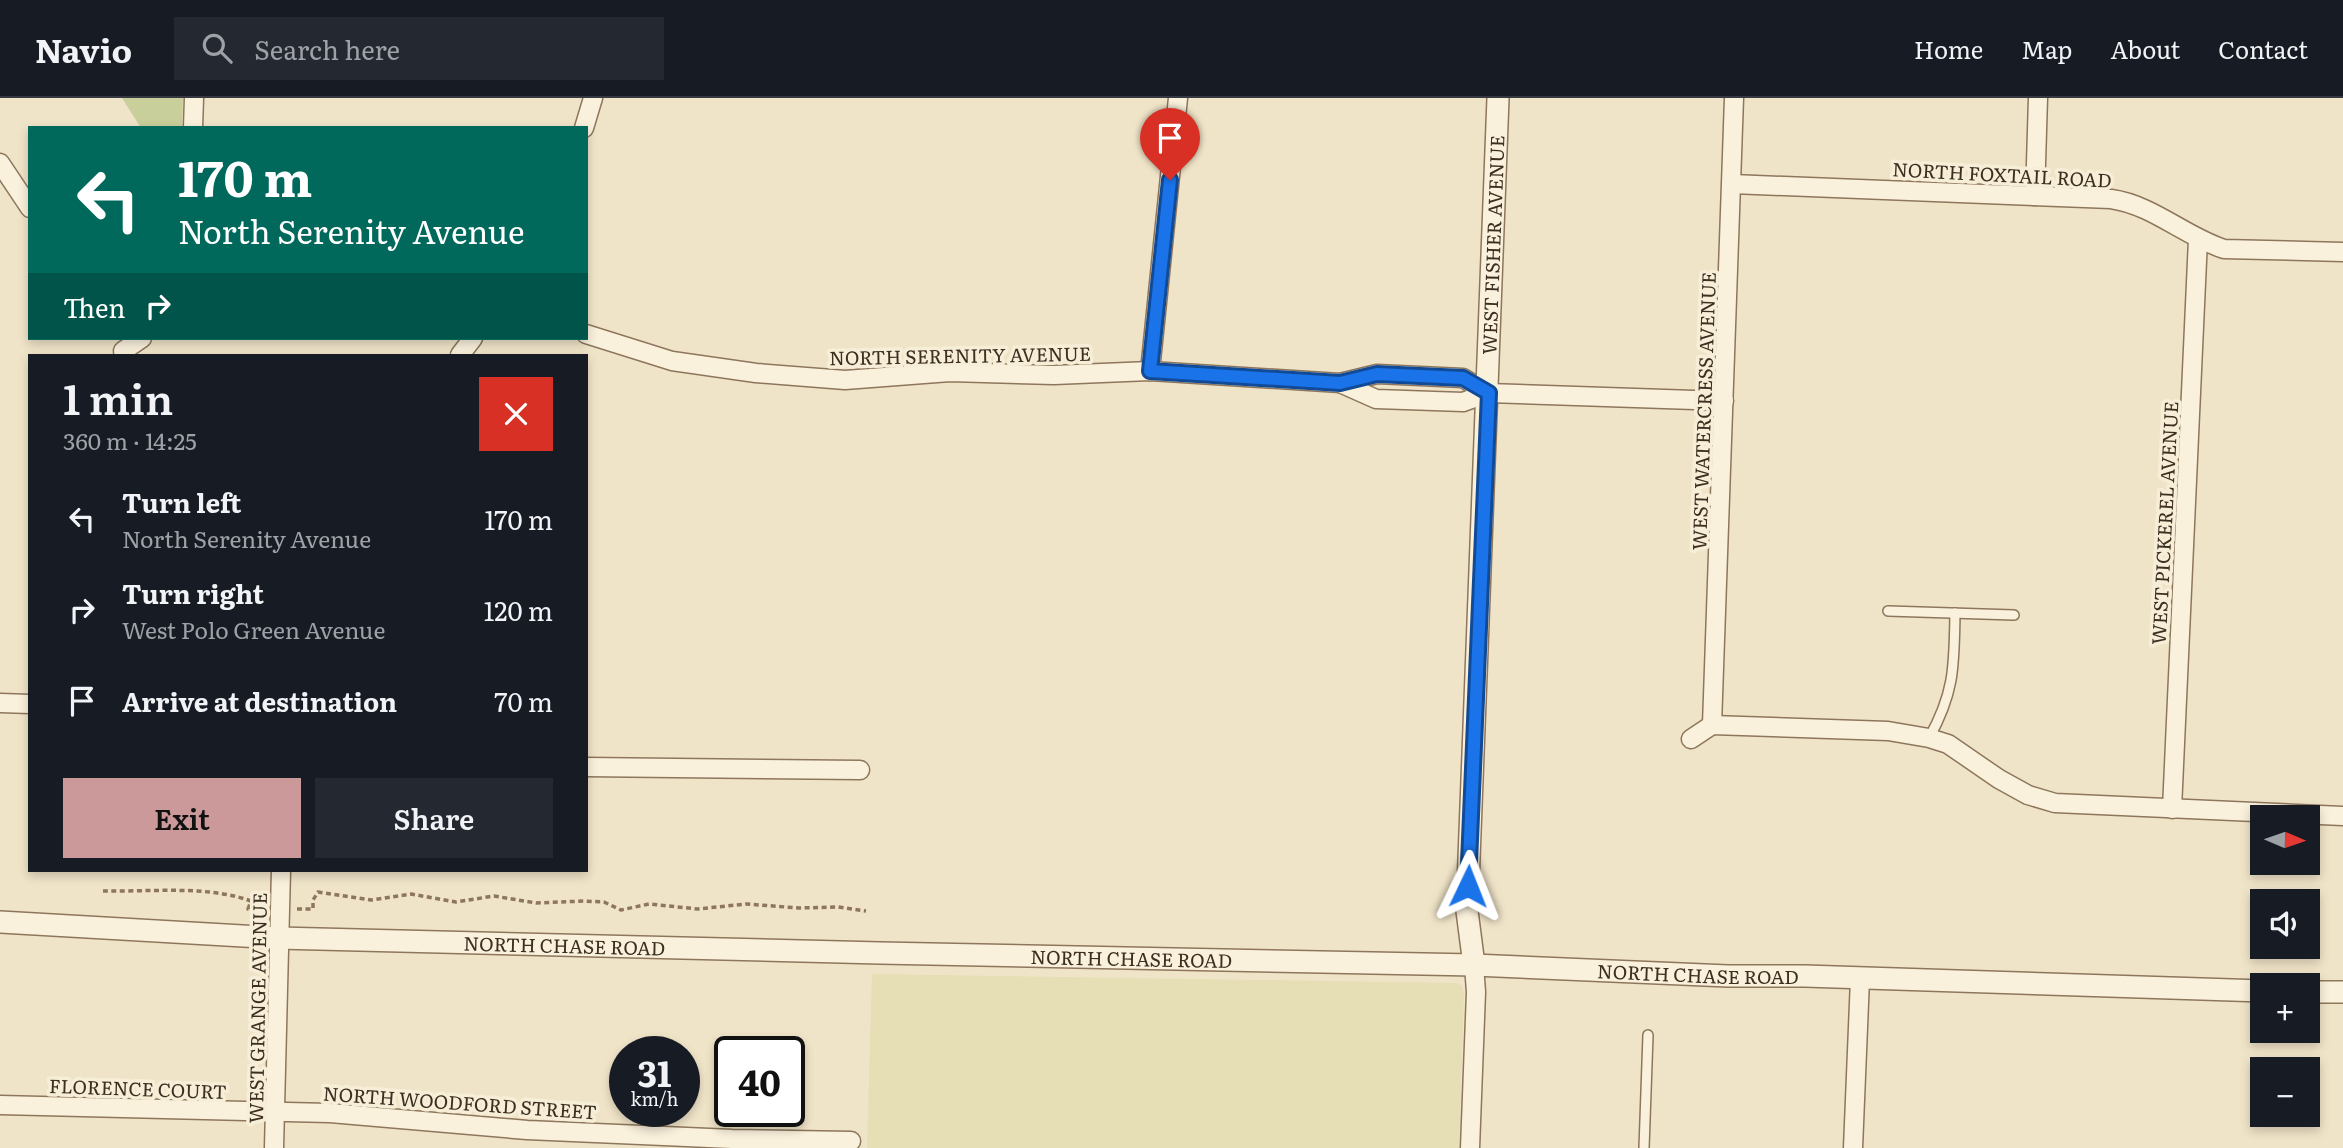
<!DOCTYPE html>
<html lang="en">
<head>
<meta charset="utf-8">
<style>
  :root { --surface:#171b24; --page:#242831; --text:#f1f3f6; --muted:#9ea1a6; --line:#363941; --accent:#cc999b }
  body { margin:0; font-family:Literata,serif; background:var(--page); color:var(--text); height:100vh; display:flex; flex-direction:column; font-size:26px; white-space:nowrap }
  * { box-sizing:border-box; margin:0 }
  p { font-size:23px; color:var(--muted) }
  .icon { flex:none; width:38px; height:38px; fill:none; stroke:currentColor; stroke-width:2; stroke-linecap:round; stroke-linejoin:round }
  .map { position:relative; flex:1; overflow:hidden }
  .details { position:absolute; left:28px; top:256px; width:560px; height:518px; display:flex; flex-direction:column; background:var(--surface); border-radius:0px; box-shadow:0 4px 10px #0003 }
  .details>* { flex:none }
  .guide { position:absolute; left:28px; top:28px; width:560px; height:214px; border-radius:0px; box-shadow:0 4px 10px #0003; background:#00695c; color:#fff; overflow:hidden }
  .needle { width:46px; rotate:92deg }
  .buttons { position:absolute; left:2250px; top:707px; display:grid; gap:14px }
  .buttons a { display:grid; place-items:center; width:70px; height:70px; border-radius:0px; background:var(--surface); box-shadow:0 4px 10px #0003; font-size:35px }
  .speed { position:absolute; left:609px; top:938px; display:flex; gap:14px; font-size:35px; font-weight:700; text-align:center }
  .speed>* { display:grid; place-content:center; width:91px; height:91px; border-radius:50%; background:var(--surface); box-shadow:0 4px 10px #0003; line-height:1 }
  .speed small { font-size:18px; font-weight:400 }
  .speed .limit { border:4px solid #111; border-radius:10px; background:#fff; color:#111 }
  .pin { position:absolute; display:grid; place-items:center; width:60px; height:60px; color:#fff; margin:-72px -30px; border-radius:50% 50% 50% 0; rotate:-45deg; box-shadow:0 0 7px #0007 }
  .pin .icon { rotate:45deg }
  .me { position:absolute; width:77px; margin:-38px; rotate:2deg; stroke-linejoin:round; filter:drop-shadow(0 0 5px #0008) }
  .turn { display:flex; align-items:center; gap:24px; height:147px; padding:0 35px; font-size:32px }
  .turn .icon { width:91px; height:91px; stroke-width:2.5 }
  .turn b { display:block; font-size:49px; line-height:60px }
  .then { display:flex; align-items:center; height:66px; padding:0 35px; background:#0003; gap:14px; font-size:26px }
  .round { display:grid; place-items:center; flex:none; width:74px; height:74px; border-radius:0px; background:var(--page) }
  .headline { display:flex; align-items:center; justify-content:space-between; height:119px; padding:0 35px }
  h1 { font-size:42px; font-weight:600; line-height:52px }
  .action { display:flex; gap:14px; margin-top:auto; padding:14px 35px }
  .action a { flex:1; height:80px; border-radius:0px; background:var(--accent); color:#111; font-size:28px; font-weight:600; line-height:80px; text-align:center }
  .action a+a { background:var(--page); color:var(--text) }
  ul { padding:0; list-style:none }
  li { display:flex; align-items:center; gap:21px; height:91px; padding:0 35px }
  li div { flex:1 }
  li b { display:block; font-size:26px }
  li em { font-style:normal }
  header { display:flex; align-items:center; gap:42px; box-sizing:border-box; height:98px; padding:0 35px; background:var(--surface); border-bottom:2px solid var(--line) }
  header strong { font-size:33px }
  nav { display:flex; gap:38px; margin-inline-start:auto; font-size:24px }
  .search { width:490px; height:63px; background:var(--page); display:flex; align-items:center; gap:18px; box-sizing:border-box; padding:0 24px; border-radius:0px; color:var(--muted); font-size:26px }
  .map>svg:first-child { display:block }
  .farmland { fill:#e6deb5 }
  .green { fill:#c9cf9b }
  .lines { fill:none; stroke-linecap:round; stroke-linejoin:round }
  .service-casing { stroke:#8d765c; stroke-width:12 }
  .minor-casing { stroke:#8d765c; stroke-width:21 }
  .tertiary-casing { stroke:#8d765c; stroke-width:24 }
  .path { stroke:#8d765c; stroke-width:3.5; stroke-dasharray:5 3.5; stroke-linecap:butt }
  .service { stroke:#faf1dc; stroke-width:9 }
  .minor { stroke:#faf1dc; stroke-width:18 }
  .tertiary { stroke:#faf1dc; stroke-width:21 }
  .route-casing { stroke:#114b97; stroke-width:18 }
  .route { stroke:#1a73e8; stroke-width:12 }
  .labels { text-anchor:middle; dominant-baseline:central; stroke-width:7; stroke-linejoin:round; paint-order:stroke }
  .street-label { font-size:19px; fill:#3d2e20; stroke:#f7eed8 }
</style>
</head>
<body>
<header>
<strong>Navio</strong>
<div class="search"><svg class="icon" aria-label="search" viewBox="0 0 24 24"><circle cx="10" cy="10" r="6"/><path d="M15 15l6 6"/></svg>Search here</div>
<nav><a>Home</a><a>Map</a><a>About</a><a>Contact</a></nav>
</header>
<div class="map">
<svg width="2343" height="1050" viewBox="0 0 2343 1050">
  <rect width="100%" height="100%" fill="#f0e4c8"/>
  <!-- farmland -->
  <polygon class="farmland" points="872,876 1457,885 1462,888 1464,897 1459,1050 867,1050"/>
  <!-- green -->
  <polygon class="green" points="122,0 183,0 182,30 141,30"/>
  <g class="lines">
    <!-- service casing -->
    <g class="service-casing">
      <g id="service">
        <polyline points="1888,513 2014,517"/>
        <path d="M1929,640c26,-46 25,-73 26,-125"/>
        <polyline points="1644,1050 1648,937"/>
      </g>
    </g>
    <!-- minor casing -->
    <g class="minor-casing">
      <g id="minor">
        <polyline points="193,30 194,0"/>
        <polyline points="584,30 593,0"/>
        <polyline points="0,65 30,110"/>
        <path d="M1732,86l379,15c42,6 73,37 113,50l119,3"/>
        <polyline points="2035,98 2038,0"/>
        <polyline points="586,236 672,263 756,275 845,282 950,274 1054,277 1150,273 1340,285 1377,276 1463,280 1488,295"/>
        <polyline points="123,253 142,240"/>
        <polyline points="460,257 473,240"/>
        <polyline points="1150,273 1178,0"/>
        <polyline points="1340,285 1376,301 1463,304 1488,295 1724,303"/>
        <polyline points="0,605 30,606"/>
        <polyline points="1712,627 1734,0"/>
        <polyline points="1691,641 1712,627 1888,633 1929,640 1948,646 1999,681 2028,697 2055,705 2343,718"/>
        <polyline points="586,669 860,672"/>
        <polyline points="2172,711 2198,141"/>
        <polyline points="0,1007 330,1015 527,1032 732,1041 851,1043"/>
        <polyline points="274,1050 281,772"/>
        <polyline points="1470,1050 1476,894 1474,867"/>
        <polyline points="1853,1050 1860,881"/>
      </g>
    </g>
    <!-- tertiary casing -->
    <g class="tertiary-casing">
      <g id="tertiary">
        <path id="s1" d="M0,824l278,16 602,15 594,12 254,11h77l458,15"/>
        <path id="s2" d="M1474,867l-7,-54 31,-813"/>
        <polyline points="2308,894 2343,894"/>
      </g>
    </g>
    <!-- path -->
    <g class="path">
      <path d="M103,793c48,1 104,-6 148,10l-3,8h14"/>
      <polyline points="297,811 313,811 313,802 318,794 371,802 411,796 456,804 494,798 536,805 584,803 604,804 621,812 649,806 698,811 746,806 799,810 838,809 866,813"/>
    </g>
    <!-- service -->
    <use href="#service" class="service"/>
    <!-- minor -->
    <use href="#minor" class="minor"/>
    <!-- tertiary -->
    <use href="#tertiary" class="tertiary"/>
  </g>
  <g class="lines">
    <!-- route casing -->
    <g class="route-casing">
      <polyline id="route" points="1170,82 1150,273 1340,285 1377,276 1463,280 1489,295 1468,788"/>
    </g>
    <!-- route -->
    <use href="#route" class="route"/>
  </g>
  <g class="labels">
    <!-- street labels -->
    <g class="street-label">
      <text transform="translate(2002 76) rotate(3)">NORTH FOXTAIL ROAD</text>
      <text stroke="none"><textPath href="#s2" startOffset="721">WEST FISHER AVENUE</textPath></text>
      <text transform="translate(960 257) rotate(-1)">NORTH SERENITY AVENUE</text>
      <text transform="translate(1703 313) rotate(-88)">WEST WATERCRESS AVENUE</text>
      <text transform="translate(2164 425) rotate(-87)">WEST PICKEREL AVENUE</text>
      <text stroke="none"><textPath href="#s1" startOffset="565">NORTH CHASE ROAD</textPath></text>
      <text stroke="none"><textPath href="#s1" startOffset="1132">NORTH CHASE ROAD</textPath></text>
      <text stroke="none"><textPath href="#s1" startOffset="1699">NORTH CHASE ROAD</textPath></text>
      <text transform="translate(257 910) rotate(-89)">WEST GRANGE AVENUE</text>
      <text transform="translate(138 990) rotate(2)">FLORENCE COURT</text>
      <text transform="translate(460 1004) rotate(4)">NORTH WOODFORD STREET</text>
    </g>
  </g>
</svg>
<div class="buttons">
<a><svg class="needle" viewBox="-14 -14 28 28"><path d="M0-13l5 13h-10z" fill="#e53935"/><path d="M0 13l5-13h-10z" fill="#9ea1a6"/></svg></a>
<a><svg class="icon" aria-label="sound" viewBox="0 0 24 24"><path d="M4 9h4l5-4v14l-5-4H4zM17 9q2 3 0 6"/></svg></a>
<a>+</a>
<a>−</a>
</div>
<div class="speed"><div>31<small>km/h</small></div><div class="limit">40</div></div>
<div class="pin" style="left:1170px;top:82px;background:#d93025"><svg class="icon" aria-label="arrive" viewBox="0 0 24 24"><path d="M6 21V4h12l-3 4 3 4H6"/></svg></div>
<svg class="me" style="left:1468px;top:788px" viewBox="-20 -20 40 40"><path d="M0-17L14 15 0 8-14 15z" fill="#1a73e8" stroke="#fff" stroke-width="4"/></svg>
<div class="guide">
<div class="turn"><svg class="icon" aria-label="left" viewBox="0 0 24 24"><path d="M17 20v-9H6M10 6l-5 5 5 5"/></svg><div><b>170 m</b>North Serenity Avenue</div></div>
<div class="then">Then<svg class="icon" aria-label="right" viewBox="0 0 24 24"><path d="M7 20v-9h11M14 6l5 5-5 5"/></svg></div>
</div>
<section class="details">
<div class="headline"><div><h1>1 min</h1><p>360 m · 14:25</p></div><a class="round" style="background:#d93025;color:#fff"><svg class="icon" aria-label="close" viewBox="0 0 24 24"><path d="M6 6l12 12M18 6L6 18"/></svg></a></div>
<ul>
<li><svg class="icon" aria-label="left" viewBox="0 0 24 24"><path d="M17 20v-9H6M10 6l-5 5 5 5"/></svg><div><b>Turn left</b><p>North Serenity Avenue</p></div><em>170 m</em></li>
<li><svg class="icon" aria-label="right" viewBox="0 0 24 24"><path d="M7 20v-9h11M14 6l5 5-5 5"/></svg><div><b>Turn right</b><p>West Polo Green Avenue</p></div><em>120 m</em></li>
<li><svg class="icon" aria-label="arrive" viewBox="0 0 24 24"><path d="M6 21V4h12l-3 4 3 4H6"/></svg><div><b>Arrive at destination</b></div><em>70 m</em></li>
</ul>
<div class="action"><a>Exit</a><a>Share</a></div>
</section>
</div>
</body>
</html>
